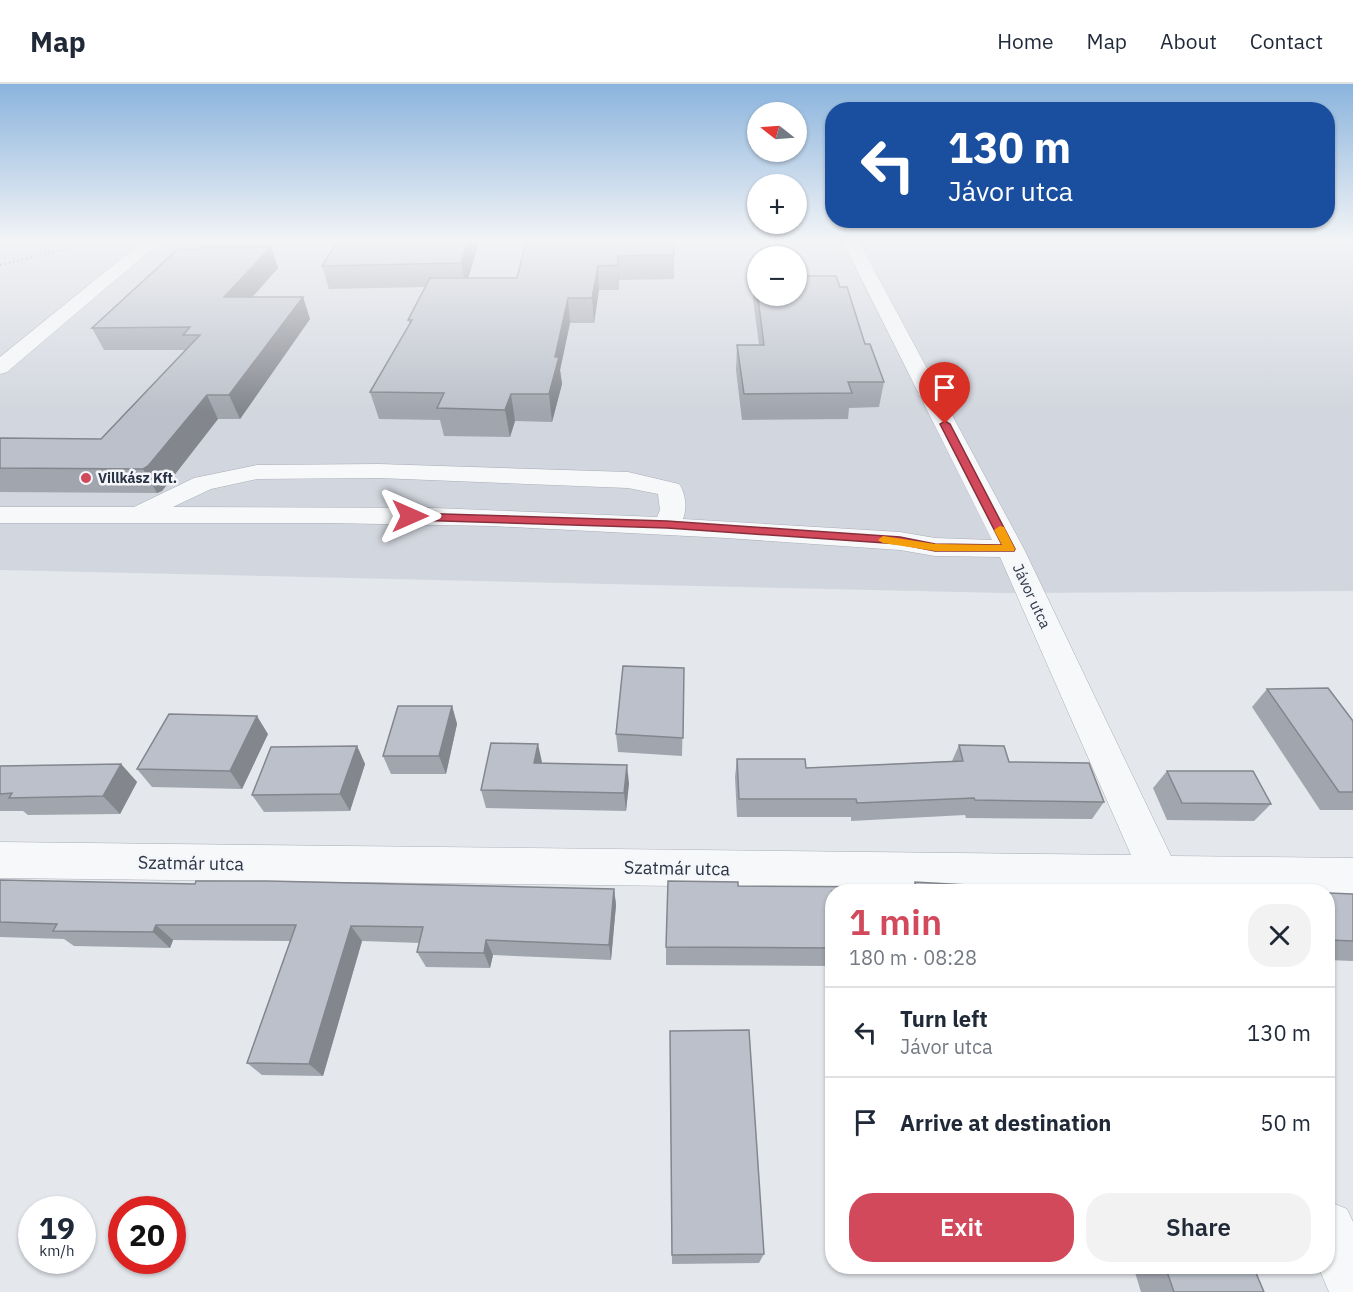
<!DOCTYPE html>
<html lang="en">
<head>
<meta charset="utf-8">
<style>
  :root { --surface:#fff; --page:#f2f2f3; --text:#1f2937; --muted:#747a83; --line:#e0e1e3; --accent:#d1495b }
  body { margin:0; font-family:"IBM Plex Sans",sans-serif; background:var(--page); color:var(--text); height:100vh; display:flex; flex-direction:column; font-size:22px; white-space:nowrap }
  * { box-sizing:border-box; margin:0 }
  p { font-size:20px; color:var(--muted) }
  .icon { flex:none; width:33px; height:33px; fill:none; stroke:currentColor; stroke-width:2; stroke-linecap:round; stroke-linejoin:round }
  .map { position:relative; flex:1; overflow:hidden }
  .details { position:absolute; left:825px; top:800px; width:510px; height:390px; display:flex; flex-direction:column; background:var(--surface); border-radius:24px; box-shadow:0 2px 4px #0004 }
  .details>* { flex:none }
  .banner { position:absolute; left:825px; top:18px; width:510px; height:126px; border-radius:24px; box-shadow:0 2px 4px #0004; background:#1a4fa0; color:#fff; overflow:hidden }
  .needle { width:39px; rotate:287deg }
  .tools { position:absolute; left:747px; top:18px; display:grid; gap:12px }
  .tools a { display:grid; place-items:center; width:60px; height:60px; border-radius:50%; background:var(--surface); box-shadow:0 2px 4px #0004; font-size:30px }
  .speed { position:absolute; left:18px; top:1112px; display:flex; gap:12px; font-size:30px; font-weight:700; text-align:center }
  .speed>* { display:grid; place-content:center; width:78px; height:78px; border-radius:50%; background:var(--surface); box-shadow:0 2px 4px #0004; line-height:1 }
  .speed small { font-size:15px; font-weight:400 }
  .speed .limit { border:9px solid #d22; background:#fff; color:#111 }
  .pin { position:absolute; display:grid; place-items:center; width:51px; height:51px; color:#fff; margin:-62px -26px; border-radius:50% 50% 50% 0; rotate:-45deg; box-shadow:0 0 6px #0007 }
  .pin .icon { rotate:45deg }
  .me { position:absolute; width:66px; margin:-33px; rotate:90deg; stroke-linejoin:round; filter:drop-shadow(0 0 4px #0008) }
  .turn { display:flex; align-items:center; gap:21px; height:126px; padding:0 24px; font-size:27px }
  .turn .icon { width:78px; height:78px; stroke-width:2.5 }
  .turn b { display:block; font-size:42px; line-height:51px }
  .round { display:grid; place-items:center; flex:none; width:63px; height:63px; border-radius:24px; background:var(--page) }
  .head { display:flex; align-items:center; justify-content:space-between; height:102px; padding:0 24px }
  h1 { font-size:36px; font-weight:600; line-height:45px; color:var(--accent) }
  .cta { display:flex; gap:12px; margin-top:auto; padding:12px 24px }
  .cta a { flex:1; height:69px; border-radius:24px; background:var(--accent); color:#fff; font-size:24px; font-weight:600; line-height:69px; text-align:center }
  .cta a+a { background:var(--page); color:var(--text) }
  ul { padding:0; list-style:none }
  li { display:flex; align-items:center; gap:18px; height:90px; padding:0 24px; border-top:2px solid var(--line) }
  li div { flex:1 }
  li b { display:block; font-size:22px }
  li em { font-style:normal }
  header { display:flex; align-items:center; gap:36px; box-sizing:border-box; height:84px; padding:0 30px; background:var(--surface); border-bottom:2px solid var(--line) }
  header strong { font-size:28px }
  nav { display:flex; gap:33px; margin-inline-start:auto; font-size:21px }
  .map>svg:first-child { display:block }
  .built { fill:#d2d6de; fill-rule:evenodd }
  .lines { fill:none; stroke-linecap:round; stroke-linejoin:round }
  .minor-casing { stroke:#a9aeb7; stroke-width:1 }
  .minor { fill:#f7f8fa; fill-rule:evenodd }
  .rail { stroke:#7d8696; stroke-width:2; stroke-dasharray:1.5 3; stroke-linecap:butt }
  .wall { fill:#a1a5ae }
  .shaded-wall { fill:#83868d }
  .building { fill:#bbc0ca; stroke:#83868d; stroke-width:1.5 }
  .route { fill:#d1495b; stroke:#882f3b; stroke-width:1.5 }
  .slow { fill:#f59e0b }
  .poi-dot { fill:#d1495b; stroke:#f4f6f9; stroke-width:2 }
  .labels { text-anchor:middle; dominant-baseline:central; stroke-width:5; stroke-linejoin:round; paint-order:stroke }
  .far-poi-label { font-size:14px; font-weight:bold; fill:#2b3445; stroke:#f4f6f9; text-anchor:start }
  .street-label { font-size:15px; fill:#2b3445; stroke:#f4f6f9 }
  .near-street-label { font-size:18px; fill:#2b3445; stroke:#f4f6f9 }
</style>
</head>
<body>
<header>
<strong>Map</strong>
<nav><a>Home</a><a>Map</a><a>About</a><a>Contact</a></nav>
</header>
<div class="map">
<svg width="1353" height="1208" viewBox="0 0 1353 1208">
  <rect width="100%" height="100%" fill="#e4e7ec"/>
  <!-- built -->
  <path class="built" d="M0,158h1353v349l-349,2 -1004,-23zM758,172h38v40h-38z"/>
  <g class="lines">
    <!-- minor casing -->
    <g class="minor-casing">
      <g id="minor">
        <polygon points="142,158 160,158 7,288 0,290 0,273"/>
        <path d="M843,158h16l165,307 147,307 182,2v36h-25v-3h-224l-1104,-13v-36l1131,13 -131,-298 -65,-1 -35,-6 -174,-12 -234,-12 -166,-3h-326v-16h134l60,-29 63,-13 122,-1 249,8 51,12c7,10 8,24 4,35l217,13 35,6 57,2zM379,394l249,10 30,6 2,16 -3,7 -223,-9 -261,-1 38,-18 46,-10z"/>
        <polygon points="1328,1117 1347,1125 1353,1138 1353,1208 1329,1208 1318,1182 1328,1182"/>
      </g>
    </g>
    <!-- minor -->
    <use href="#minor" class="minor"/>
    <!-- rail -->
    <polyline class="rail" points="0,181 93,158"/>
  </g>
  <!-- wall -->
  <g class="wall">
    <polygon points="479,158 468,194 517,194 526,158 674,171 674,195 619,196 619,206 599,206 594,239 570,239 560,286 562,300 552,338 515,337 510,353 444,352 440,336 379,335 370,308 410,240 408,236 426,203 329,205 322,182"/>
    <polygon points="1001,158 1093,158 1093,159"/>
    <polygon points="271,163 278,184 252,213 303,213 310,235 240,335 218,335 162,407 157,409 0,408 0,354 101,355 185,266 104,266 92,244 197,166"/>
    <polygon points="755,191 865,260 884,298 879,323 849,324 848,335 742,336 736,286 737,261 759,261 753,215"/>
    <polygon points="684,584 682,672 618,668 616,650"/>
    <polygon points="1267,605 1353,637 1353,726 1320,726 1252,623"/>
    <polygon points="452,622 457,640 446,690 391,690 383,672"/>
    <polygon points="268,650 242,705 152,703 137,685"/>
    <polygon points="959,661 1009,678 1104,718 1092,735 966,734 965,731 851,737 851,733 737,733 735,693 737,675 806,684 952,677"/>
    <polygon points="357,662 365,680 350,727 264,728 252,711"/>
    <polygon points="542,679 629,699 626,727 486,724 481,706"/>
    <polygon points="121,680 137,698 120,730 28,731 23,727 0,727 0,682"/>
    <polygon points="1167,687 1271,720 1254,737 1167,736 1153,704"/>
    <polygon points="0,796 195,800 614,805 616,821 611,876 493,871 490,884 426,883 417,868 420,859 362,857 323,992 262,991 247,979 290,857 173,856 170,864 74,862 64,855 0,853"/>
    <polygon points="915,798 1077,807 832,807 832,882 666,881 666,863 738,802 912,803"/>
    <polygon points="1328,809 1353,810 1353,877 1328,876"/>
    <polygon points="670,947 764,1170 759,1179 672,1180"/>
    <polygon points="1133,1182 1253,1182 1264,1208 1141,1208"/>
  </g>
  <!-- shaded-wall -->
  <g class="shaded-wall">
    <polygon points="468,158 479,158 466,202 461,179"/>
    <polygon points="271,163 278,184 233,235 224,213"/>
    <polygon points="618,172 619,196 619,206 618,181"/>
    <polygon points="598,182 599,206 594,239 592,214"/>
    <polygon points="303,213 310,235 240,335 229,311"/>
    <polygon points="568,214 570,239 560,286 562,300 552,338 549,310 555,273"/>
    <polygon points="511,310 515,337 510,353 505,326"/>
    <polygon points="207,311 218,335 162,407 157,409 143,385"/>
    <polygon points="452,622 457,640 446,690 439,672"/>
    <polygon points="257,632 268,650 242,705 230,687"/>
    <polygon points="538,660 542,678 538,697 534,679"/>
    <polygon points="357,662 365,680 350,727 340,710"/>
    <polygon points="121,680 137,698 120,730 103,712"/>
    <polygon points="627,681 629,699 626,727 624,709"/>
    <polygon points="614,805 616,821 611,876 609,861"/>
    <polygon points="156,841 173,856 170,864 153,848"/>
    <polygon points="351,842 362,857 323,992 309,980"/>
    <polygon points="486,856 493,871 490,884 484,869"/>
  </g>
  <!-- building -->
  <g class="building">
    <polygon points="337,158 468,158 461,179 322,182"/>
    <polygon points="526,158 673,158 674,171 618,172 618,181 598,182 592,214 568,214 555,273 559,273 549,310 511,310 505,326 437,324 444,309 370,308 412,236 408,236 430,194 517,194"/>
    <polygon points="200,163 271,163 224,213 303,213 229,311 207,311 148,382 143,385 0,384 0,354 101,355 200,251 183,251 190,243 92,244 178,165 197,166"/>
    <polygon points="755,191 758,191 758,212 796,212 796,192 836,192 840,203 847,203 865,260 870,260 884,298 848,298 852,309 744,310 737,261 764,261"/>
    <polygon points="623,582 684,584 683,654 616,650"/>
    <polygon points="1328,604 1353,637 1353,708 1339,708 1267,605"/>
    <polygon points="398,622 452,622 439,672 383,672"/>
    <polygon points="169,630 257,632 230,687 137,685"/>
    <polygon points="491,659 538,660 534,679 627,681 624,709 481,706"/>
    <polygon points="959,661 1004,662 1009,678 1089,679 1104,718 975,716 974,714 857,719 856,715 739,715 737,675 805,675 806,684 963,677"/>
    <polygon points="357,662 340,710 252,711 271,663"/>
    <polygon points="121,680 103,712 9,714 12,709 0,710 0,682"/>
    <polygon points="1167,687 1253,687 1271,720 1182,719"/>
    <polygon points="0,796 195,800 196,797 267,797 614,805 609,861 486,856 484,869 417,868 423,843 351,842 309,980 247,979 296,841 156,841 153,848 53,847 57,840 0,838"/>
    <polygon points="668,797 738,798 738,802 916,803 915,798 1077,807 832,807 832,864 666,863"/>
    <polygon points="1234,806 1262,807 1235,807"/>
    <polygon points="1328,809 1353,810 1353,857 1328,856"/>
    <polygon points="749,946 764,1170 672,1171 670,947"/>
    <polygon points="1165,1182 1253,1182 1264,1208 1174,1208"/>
  </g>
  <!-- sky -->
  <linearGradient id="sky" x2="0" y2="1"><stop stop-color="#8bb4dd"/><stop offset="0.48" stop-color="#f3f4f6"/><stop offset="1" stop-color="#f3f4f6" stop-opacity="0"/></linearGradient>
  <rect width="1353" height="327" fill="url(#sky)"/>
  <!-- route -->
  <polygon class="route" points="945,337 950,340 1015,465 1014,467 935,467 900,460 667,444 410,436 405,432 410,429 667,437 900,453 935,460 1002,461 940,340"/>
  <!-- slow -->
  <polygon class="slow" points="1000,442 1004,443 1015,465 1014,467 935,467 883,459 878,456 883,452 935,460 1002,461 994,446"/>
  <!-- markers -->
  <circle class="poi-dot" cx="86" cy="394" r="6"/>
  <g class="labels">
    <!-- far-poi labels -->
    <g class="far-poi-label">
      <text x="98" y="394">Villkász Kft.</text>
    </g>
    <!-- street labels -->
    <g class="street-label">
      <text transform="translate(1032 512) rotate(65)">Jávor utca</text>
    </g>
    <!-- near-street labels -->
    <g class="near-street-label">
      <text transform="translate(191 779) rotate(1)">Szatmár utca</text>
      <text transform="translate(677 784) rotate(1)">Szatmár utca</text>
    </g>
  </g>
</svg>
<div class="tools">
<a><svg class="needle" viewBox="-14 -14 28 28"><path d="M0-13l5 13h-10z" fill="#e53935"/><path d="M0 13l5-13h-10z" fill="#747a83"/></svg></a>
<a>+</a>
<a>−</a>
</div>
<div class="speed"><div>19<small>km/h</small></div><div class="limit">20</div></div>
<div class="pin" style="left:945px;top:340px;background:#d93025"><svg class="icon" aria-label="arrive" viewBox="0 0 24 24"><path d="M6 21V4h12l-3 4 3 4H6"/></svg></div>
<svg class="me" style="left:410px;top:432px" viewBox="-20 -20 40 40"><path d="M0-17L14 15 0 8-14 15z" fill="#d1495b" stroke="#fff" stroke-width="4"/></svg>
<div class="banner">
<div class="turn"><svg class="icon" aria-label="left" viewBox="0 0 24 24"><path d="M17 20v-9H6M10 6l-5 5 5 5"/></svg><div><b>130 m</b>Jávor utca</div></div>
</div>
<section class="details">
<div class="head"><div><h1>1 min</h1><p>180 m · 08:28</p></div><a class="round"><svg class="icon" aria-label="close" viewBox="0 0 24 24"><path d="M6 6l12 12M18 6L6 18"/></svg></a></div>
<ul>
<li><svg class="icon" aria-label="left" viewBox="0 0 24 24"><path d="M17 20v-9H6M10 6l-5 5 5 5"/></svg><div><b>Turn left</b><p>Jávor utca</p></div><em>130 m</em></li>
<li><svg class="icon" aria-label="arrive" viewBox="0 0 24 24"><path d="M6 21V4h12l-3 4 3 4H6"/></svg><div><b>Arrive at destination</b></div><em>50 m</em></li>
</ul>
<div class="cta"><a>Exit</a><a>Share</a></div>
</section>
</div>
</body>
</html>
